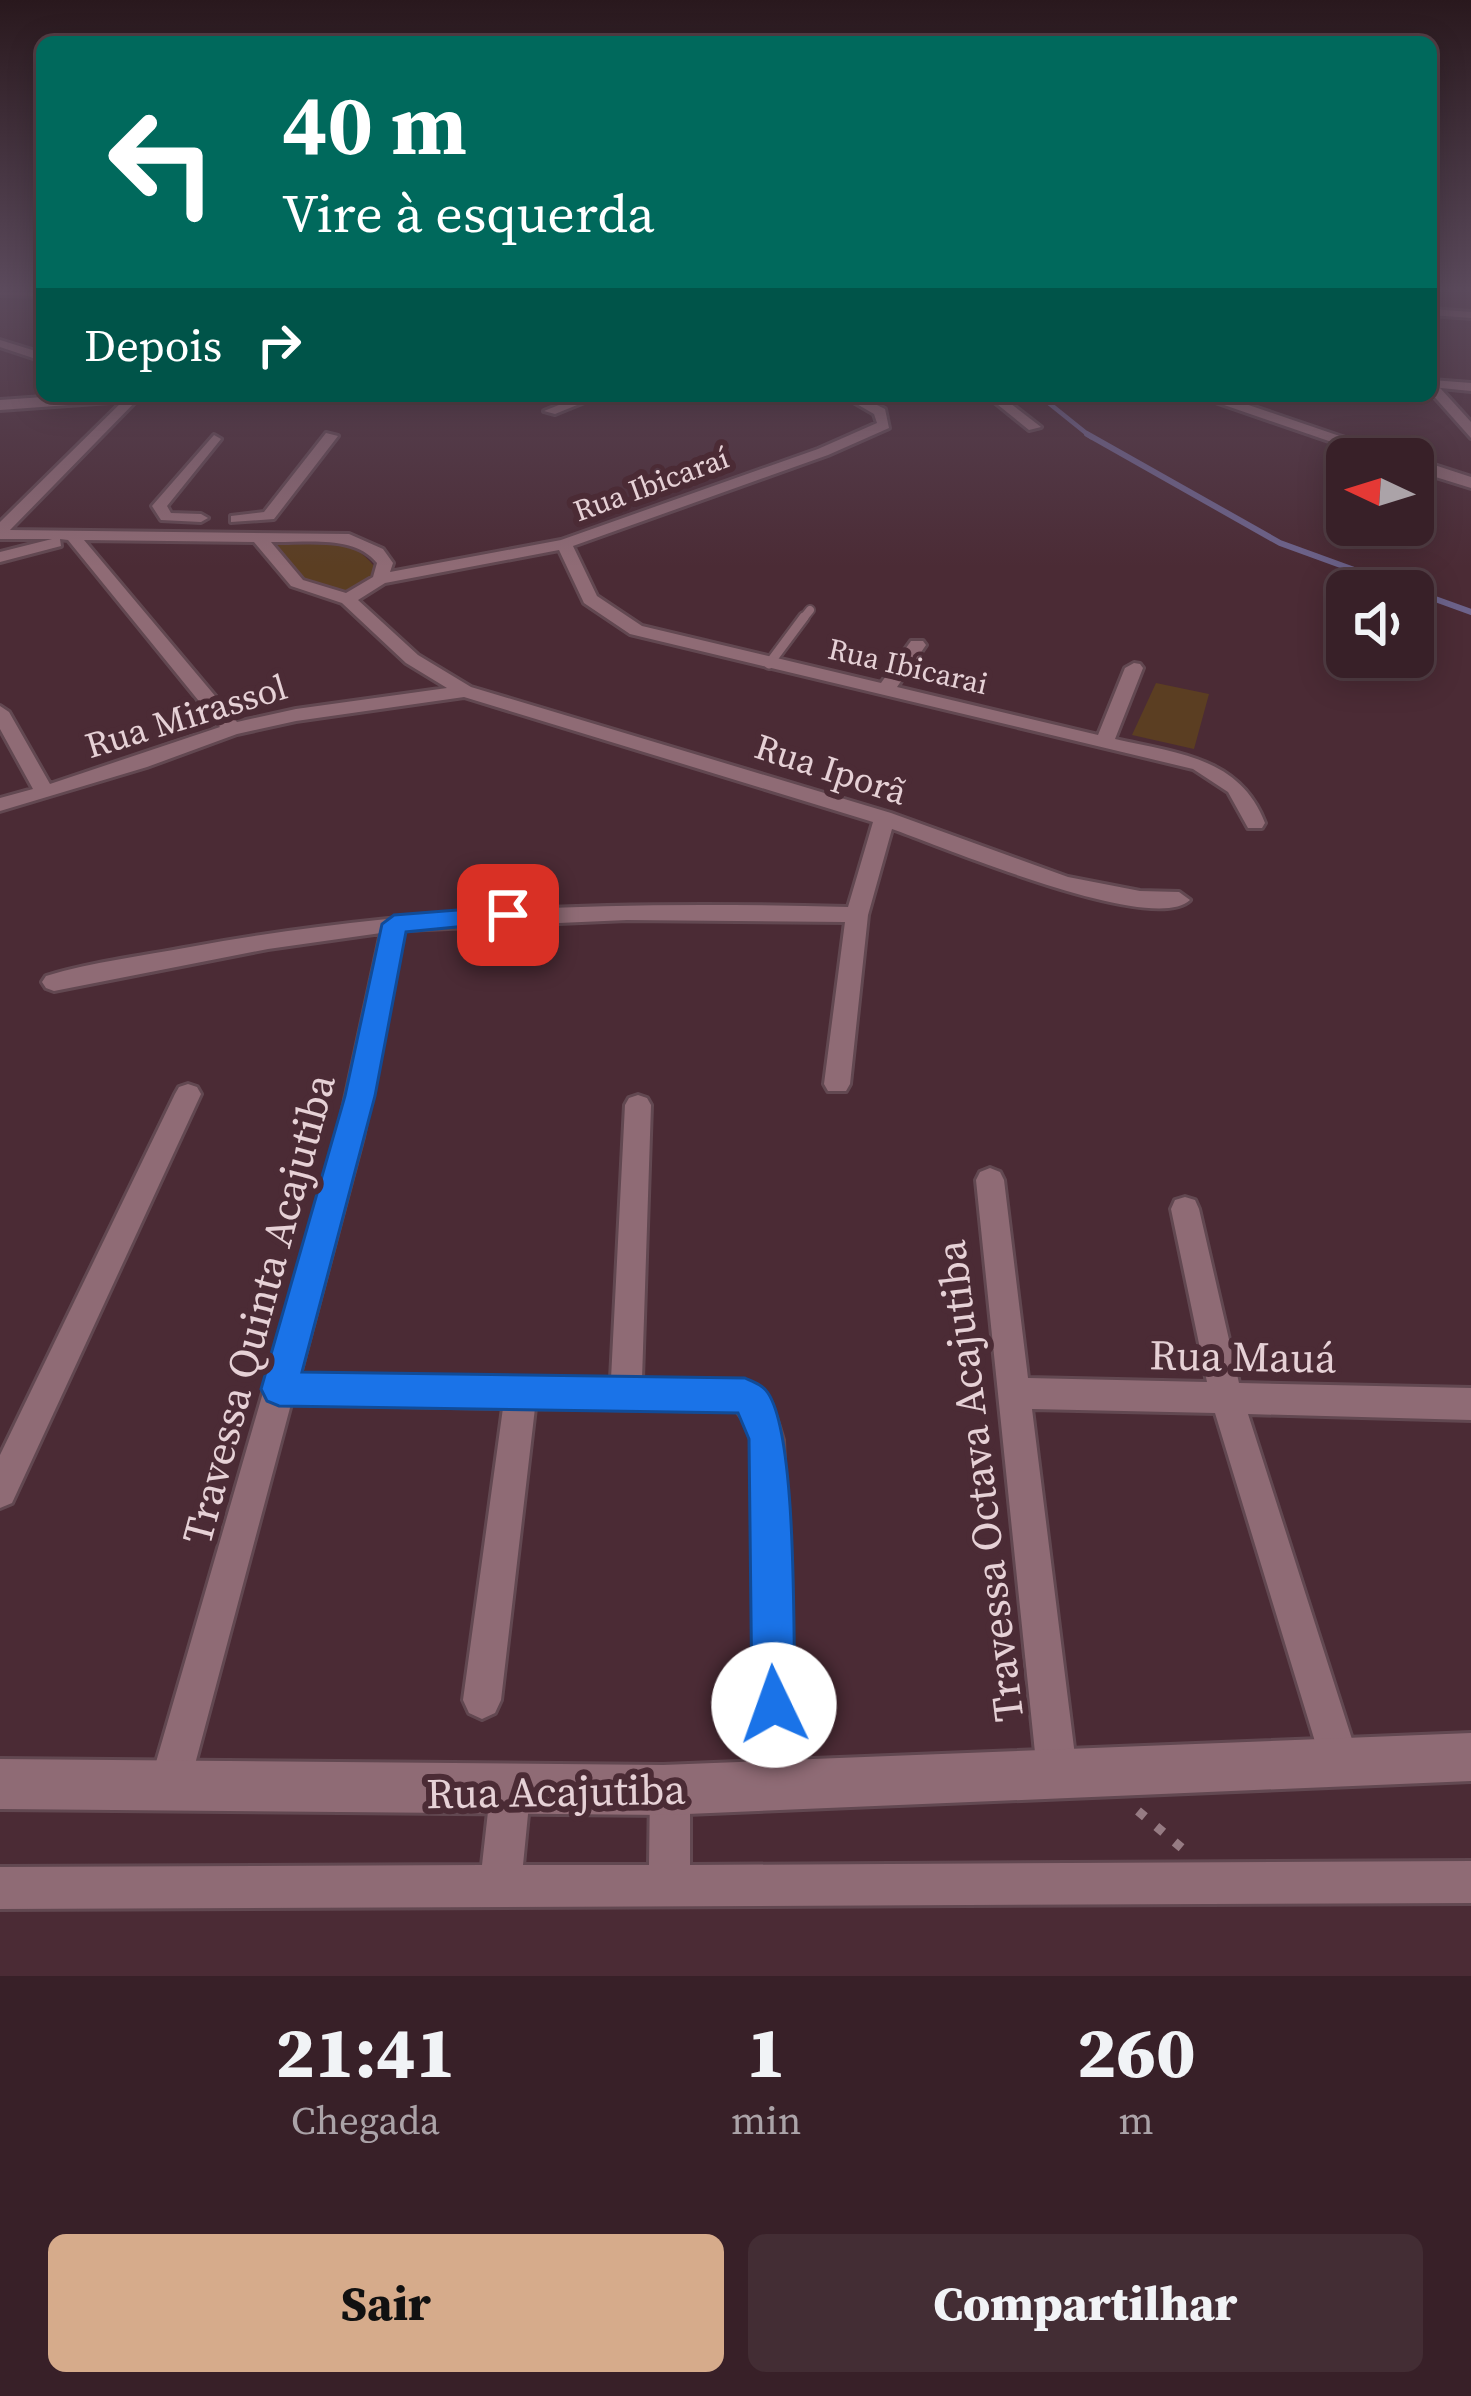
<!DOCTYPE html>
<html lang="pt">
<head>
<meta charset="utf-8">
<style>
  :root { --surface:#382028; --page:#432d34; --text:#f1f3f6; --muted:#aba3a8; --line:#523e45; --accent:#d6ab8b }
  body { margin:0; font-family:"Source Serif 4",serif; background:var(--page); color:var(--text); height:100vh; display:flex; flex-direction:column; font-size:45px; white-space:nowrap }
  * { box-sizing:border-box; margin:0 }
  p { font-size:39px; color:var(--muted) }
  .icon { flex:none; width:66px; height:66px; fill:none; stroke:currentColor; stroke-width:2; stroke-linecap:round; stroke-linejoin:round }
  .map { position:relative; height:1976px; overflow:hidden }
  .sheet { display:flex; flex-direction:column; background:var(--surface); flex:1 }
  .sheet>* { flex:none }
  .banner { position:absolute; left:36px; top:36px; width:1401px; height:366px; border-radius:18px; box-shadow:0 6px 30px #0003,0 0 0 3px var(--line); background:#00695c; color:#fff; overflow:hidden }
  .needle { width:78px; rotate:274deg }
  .tools { position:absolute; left:1326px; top:438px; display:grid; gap:24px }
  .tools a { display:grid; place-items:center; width:108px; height:108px; border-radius:18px; background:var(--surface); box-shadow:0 6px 30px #0003,0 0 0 3px var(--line); font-size:60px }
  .pin { position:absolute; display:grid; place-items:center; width:102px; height:102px; color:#fff; margin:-51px; border-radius:24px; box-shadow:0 6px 18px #0006 }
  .me { position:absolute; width:132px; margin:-66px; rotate:357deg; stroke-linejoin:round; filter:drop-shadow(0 0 9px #0008) }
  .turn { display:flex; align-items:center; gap:42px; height:252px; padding:0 48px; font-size:54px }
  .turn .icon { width:156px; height:156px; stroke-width:2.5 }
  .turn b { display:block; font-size:84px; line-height:102px }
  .then { display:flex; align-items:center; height:114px; padding:0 48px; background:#0003; gap:24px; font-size:45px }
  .eta { display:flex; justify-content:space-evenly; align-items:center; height:204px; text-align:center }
  .eta b { font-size:72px; font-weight:800; line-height:84px }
  .cta { display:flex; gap:24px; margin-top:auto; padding:24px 48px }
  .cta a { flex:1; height:138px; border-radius:18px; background:var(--accent); color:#111; font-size:48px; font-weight:800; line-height:138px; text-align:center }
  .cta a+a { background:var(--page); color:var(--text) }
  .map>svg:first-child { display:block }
  .green { fill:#5b3e22 }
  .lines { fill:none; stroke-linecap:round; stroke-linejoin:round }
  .stream-far1 { stroke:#6d638b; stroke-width:4.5 }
  .stream { stroke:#6d638b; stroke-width:6 }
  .service-far1-casing { stroke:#624851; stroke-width:12 }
  .service-casing { stroke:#624851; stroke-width:14 }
  .minor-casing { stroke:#624851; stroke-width:6 }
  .tertiary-casing { stroke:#624851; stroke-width:6 }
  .path { stroke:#967b83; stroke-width:9; stroke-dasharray:9 15; stroke-linecap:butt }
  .service-far1 { stroke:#8f6b75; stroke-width:8 }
  .service { stroke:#8f6b75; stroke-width:9 }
  .minor { fill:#8f6b75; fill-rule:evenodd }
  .tertiary { fill:#8f6b75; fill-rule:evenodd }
  .route { fill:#1a73e8; stroke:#114b97; stroke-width:3 }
  .labels { text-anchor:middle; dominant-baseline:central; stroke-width:12; stroke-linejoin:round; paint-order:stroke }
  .far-street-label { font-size:30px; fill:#e6d1d6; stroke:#4b2b35 }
  .street-label { font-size:36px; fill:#e6d1d6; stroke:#4b2b35 }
  .near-street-label { font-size:42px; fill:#e6d1d6; stroke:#4b2b35 }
</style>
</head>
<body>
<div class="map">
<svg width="1471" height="1976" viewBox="0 0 1471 1976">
  <rect width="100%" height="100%" fill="#4b2b35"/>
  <!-- green -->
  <g class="green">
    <path d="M252,534c60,3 100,-8 134,49l-25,9 -49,-2z"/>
    <polygon points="1156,683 1209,694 1194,749 1132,735"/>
  </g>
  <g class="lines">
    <!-- stream-far1 -->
    <polyline class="stream-far1" points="1040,396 1091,437"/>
    <!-- stream -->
    <g class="stream">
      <polyline points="1087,434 1280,543 1412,591"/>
      <polyline points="1413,591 1471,612"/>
    </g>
    <!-- service-far1 casing -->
    <g class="service-far1-casing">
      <polyline id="service-far1" points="802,620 810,610"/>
    </g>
    <!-- service casing -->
    <g class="service-casing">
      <polyline id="service" points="769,664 804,617"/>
    </g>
    <!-- minor casing -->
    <g class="minor-casing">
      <g id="minor">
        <polygon points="0,290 42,290 42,296 0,295"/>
        <polygon points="1431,309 1471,312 1471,318 1431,315"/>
        <polygon points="0,340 42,353 42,361 0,347"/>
        <polygon points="1432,380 1471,383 1471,391 1431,387"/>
        <path d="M128,396h13l-131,134 339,4 34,15 10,14 -3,9 171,-32 257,-91 59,-26 -3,-9 -31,-18h16l26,13 4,19 -61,27 -255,91 24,50 45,30 239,57 30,-42h12l3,4 -29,42 201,48 27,-67 9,-5 6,1 3,4 -28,71c61,14 125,18 150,84l-3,5h-14l-20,-36 -35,-23 -563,-135 -46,-31 -25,-53 -174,33 -27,17 60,55 53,32 420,126 177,64 72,14 39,1 11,8c-37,36 -249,-54 -298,-71l-24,86 -18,169 -4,7h-18l-4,-7 21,-162 -218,-2 -223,10 -41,207 -63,237 311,5 14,-274 4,-7 9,-3 9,3 4,7 -9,274 103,2c25,10 31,35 38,59l14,343 -6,14 -14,6 -14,-6 -6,-14 -6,-343 -5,-17 -9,-12 -202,-3 -34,292 -6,13 -13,6 -13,-6 -6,-13 40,-292 -212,-4 -101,379 -6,14 -14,6 -14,-6 -6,-14 187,-646 44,-204 -113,16 -214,42 -8,-3 -4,-6 4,-6c46,-14 96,-20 144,-29 220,-41 434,-46 658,-40l25,-85 -409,-125 -168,24 -59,13 -90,33 -147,44v-13l33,-9 -33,-60v-23l9,6 41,72 170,-57 -152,-187 -8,-1 1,7 -61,16v-10l52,-13h-52v-17zM84,540l170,2 37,44 51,17 64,60 41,25 -151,21 -59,13zM271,542c33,1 83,-8 106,21l-4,14 -27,16 -43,-13z"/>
        <polygon points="581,396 599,396 555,414 544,411"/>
        <polygon points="987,396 1001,396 1041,427 1029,430"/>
        <polygon points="326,433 338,436 274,519 231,522 231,516 264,512"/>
        <polygon points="214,435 221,439 167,506 171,513 201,514 208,518 201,522 161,520 152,506"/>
        <polygon points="188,1084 197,1087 201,1094 12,1503 0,1508 0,1455 175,1094 179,1087"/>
        <polygon points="990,1168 1000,1172 1004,1180 1028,1378 1207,1382 1171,1209 1175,1200 1185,1197 1195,1200 1199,1209 1239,1383 1471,1388 1471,1420 1248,1414 1358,1758 1353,1772 1339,1777 1325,1772 1320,1758 1215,1413 1032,1409 1077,1772 1071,1786 1057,1792 1043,1786 1037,1772 976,1180 980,1172"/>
        <polygon points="670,1770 684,1776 690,1790 690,1865 1471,1861 1471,1903 0,1909 0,1867 482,1865 490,1794 496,1780 510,1774 524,1780 530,1794 523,1865 649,1865 650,1790 656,1776"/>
      </g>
    </g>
    <!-- tertiary casing -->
    <g class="tertiary-casing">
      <g id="tertiary">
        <polygon points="1431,378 1471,422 1471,438 1431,393"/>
        <polygon points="58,396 132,396 124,401 0,410 0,400"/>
        <polygon points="1198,396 1222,396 1407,459 1381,459"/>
        <polygon points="1412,459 1413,459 1419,460 1471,477 1471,488 1413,470"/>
        <polygon points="1471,1733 1471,1781 663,1815 0,1809 0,1759 663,1765"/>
      </g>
    </g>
    <!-- path -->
    <polyline class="path" points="1138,1811 1183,1849"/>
    <!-- service-far1 -->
    <use href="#service-far1" class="service-far1"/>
    <!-- service -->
    <use href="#service" class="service"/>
    <!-- minor -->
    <use href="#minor" class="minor"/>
    <!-- tertiary -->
    <use href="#tertiary" class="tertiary"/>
  </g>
  <!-- sky -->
  <linearGradient id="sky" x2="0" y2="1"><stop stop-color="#29181d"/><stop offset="0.51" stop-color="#5b4a5c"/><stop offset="1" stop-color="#5b4a5c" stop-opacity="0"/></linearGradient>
  <rect width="1471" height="567" fill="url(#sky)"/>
  <!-- route -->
  <path class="route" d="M508,906l12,9 -3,6 -111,11 -31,164 -73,276 443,6c9,4 18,7 23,15 30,45 25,248 27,312l-6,15 -15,6 -15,-6 -7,-15 -3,-266 -11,-26 -459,-7 -12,-5 -6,-12 84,-293 37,-172 12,-9z"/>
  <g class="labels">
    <!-- far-street labels -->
    <g class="far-street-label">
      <text transform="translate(651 484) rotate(-20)">Rua Ibicaraí</text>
      <text transform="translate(908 666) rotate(13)">Rua Ibicarai</text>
    </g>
    <!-- street labels -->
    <g class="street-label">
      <text transform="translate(186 716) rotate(-17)">Rua Mirassol</text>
      <text transform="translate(831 769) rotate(18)">Rua Iporã</text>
    </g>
    <!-- near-street labels -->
    <g class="near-street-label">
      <text transform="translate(258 1309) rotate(-75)">Travessa Quinta Acajutiba</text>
      <text transform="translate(1243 1356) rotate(1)">Rua Mauá</text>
      <text transform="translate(979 1481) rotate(-97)">Travessa Octava Acajutiba</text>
      <text transform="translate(556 1791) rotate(-1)">Rua Acajutiba</text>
    </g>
  </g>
</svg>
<div class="tools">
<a><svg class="needle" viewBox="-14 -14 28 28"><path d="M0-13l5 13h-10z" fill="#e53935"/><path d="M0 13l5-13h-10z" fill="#aba3a8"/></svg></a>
<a><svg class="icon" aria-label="sound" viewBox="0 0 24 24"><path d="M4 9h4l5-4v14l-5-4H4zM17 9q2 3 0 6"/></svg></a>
</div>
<div class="pin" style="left:508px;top:915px;background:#d93025"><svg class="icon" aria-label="arrive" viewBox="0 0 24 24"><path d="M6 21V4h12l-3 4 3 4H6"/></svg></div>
<svg class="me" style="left:774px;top:1705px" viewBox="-20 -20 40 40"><circle r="19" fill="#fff"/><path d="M0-13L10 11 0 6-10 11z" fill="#1a73e8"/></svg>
<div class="banner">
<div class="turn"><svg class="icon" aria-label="left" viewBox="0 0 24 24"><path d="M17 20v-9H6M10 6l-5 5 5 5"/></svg><div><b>40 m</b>Vire à esquerda</div></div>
<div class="then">Depois<svg class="icon" aria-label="right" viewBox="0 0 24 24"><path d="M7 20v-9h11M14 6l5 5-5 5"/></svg></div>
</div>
</div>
<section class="sheet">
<div class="eta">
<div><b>21:41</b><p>Chegada</p></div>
<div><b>1</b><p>min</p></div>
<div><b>260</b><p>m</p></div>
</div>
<div class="cta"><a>Sair</a><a>Compartilhar</a></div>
</section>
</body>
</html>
